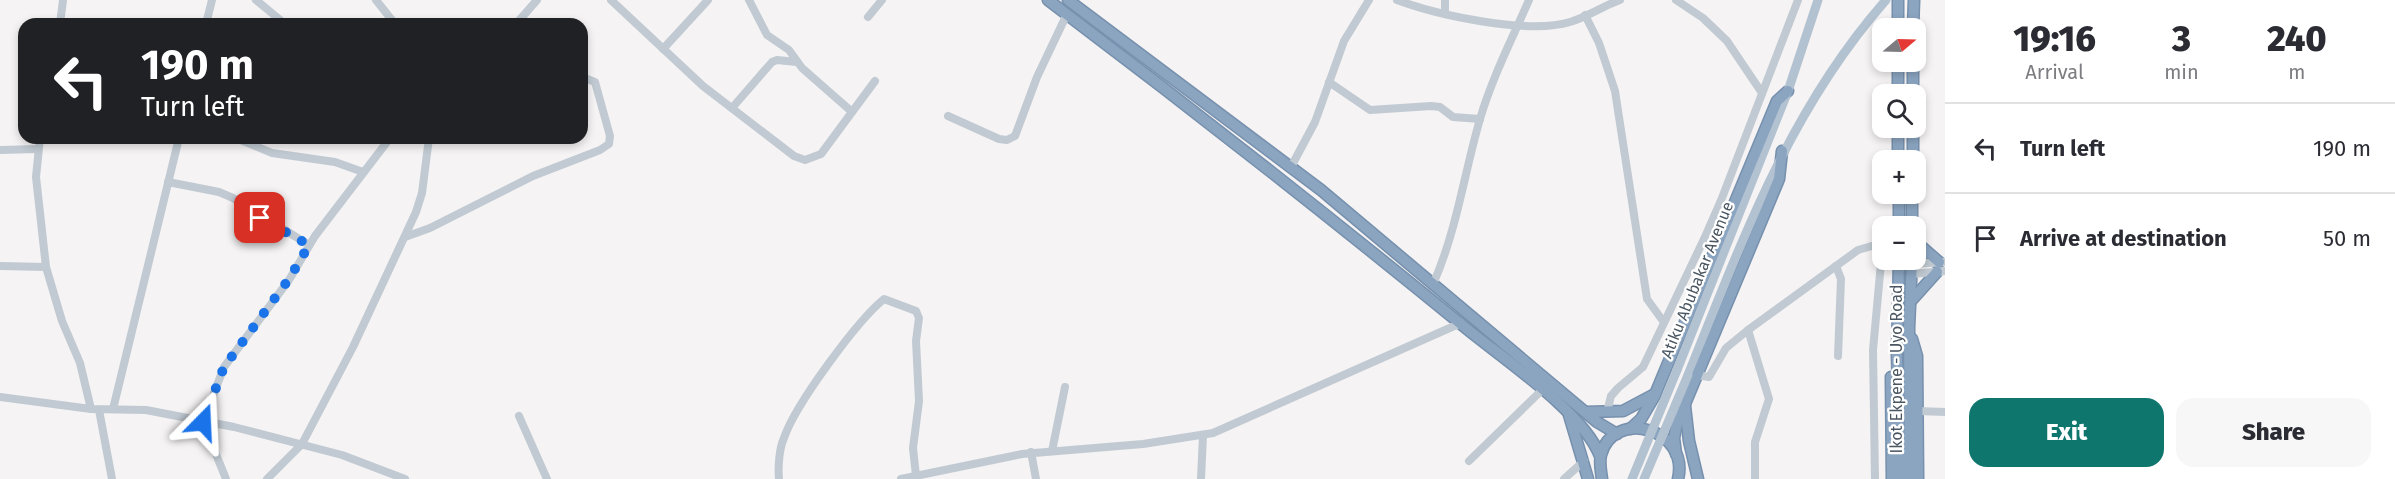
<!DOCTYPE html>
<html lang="en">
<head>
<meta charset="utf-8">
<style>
  :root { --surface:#fff; --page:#f7f7f7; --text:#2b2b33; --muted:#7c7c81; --line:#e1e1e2; --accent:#0f766e }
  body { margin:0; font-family:"Fira Sans",sans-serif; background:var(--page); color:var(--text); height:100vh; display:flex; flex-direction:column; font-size:22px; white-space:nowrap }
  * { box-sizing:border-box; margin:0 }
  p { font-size:20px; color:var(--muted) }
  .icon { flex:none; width:33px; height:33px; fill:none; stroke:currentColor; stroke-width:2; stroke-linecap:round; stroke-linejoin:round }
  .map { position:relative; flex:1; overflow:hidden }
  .sheet { display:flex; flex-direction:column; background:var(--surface); width:450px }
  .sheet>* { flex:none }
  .top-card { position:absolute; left:18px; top:18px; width:570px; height:126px; border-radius:18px; box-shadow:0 3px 9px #0003; background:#202124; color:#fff; overflow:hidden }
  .needle { width:39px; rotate:71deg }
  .fabs { position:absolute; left:1872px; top:18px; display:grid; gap:12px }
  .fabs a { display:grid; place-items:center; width:54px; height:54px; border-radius:12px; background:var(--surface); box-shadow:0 3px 9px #0003; font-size:30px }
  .pin { position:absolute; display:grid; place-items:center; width:51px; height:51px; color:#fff; margin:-26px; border-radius:12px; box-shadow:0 3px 9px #0006 }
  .me { position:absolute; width:66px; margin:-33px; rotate:21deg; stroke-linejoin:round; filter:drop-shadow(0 0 4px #0008) }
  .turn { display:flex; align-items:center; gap:21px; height:126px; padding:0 24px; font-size:27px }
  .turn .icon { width:78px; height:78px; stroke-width:2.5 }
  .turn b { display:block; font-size:42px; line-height:51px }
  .eta { display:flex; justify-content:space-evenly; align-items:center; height:102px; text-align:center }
  .eta b { font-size:36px; font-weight:800; line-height:42px }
  .action { display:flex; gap:12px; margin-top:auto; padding:12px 24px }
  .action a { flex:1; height:69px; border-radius:18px; background:var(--accent); color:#fff; font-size:24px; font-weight:800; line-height:69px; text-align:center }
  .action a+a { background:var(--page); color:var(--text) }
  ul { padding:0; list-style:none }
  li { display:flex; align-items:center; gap:18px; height:90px; padding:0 24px; border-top:2px solid var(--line) }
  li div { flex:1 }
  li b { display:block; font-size:22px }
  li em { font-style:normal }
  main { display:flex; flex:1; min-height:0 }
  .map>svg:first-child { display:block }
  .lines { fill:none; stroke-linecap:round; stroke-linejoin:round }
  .highway-casing { stroke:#7690ad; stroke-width:13 }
  .minor { stroke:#c1cad2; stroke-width:8 }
  .major { stroke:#b3c2d1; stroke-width:9 }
  .highway { stroke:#8ba5c1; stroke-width:10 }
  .major-bridge { stroke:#b3c2d1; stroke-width:9 }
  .route { stroke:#1a73e8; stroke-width:10; stroke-dasharray:0 18 }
  .labels { text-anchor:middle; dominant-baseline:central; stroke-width:4.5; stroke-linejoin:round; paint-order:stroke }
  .street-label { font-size:16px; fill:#4a5661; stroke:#fff }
</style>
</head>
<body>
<main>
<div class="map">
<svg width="1945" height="479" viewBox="0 0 1945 479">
  <rect width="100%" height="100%" fill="#f5f3f3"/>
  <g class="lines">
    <!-- highway casing -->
    <g class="highway-casing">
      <g id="highway">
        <path d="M1048,0c142,107 282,217 419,329 38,31 116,83 133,127"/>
        <polyline points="1068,0 1321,190 1597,422 1617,434"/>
        <polyline points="1898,0 1898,28"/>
        <polyline points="1913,28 1914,0"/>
        <polyline points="1898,62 1898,94"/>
        <polyline points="1913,94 1913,62"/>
        <polyline points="1898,128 1898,160"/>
        <polyline points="1913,160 1913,128"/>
        <polyline points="1899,194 1899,226"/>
        <polyline points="1912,226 1912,194"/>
        <polyline points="1916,242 1939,262"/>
        <polyline points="1899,260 1897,355 1901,479"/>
        <polyline points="1911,301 1937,272"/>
        <polyline points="1912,339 1917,356 1918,479"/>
        <polyline points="1891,377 1892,479"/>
        <polyline points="1685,406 1689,441 1698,479"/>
        <polyline points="1586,412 1623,411 1655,394"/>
        <polyline points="1569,415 1588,479"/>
        <polyline points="1630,429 1641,419 1654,397 1777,101 1788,91"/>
        <polyline points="1676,454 1674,438 1677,423 1779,179 1782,151"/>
        <path d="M1602,479c-1,-8 -3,-16 -1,-24 12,-47 89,-27 77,24"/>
        <polyline points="1910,479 1909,328 1912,260"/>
      </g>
    </g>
    <!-- minor -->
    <g class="minor">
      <polyline points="256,0 285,24"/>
      <polyline points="376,0 395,24"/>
      <polyline points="611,0 703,86 794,156 805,160 821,154 875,81"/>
      <polyline points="749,0 767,35 789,50 802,68 851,111"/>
      <path d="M1397,0c40,15 131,35 173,22 17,-5 33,-16 50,-22"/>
      <polyline points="1676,0 1703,18 1727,41 1762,93"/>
      <polyline points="1445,13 1445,0"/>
      <polyline points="1585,15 1599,43 1615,91 1647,299 1663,321"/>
      <polyline points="868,17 882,0"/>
      <polyline points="60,24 63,0"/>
      <polyline points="206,24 212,0"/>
      <polyline points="516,24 537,0"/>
      <polyline points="663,49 708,0"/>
      <polyline points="1329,82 1370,110 1431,106 1440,107 1453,117 1480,119"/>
      <polyline points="732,108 772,62 777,60 797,62"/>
      <polyline points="948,116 999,139 1007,140 1015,136 1037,77 1067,14"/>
      <polyline points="40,138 36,177 46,267 62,321 80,363 91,409"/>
      <polyline points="236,138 272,153 335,162 363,172"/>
      <polyline points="0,150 38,149"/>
      <polyline points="1291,167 1315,122 1344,41 1369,0"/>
      <polyline points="168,182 219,192 233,198 309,245"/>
      <polyline points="405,237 430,228 533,176 600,150 609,144 610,136 595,82 582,77"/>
      <polyline points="1912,264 1945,262"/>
      <polyline points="0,266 46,267"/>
      <polyline points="1836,266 1841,279 1838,356"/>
      <polyline points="1912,274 1945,271"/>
      <path d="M1434,282c23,-53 30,-108 46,-163 12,-41 32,-80 49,-119"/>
      <polyline points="1748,330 1769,399 1755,442 1755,479"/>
      <polyline points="1697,375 1709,377 1726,348 1748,330 1858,250 1882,243"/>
      <polyline points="0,397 91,409 146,410 234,427 342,455 405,479"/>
      <polyline points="113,409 179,138"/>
      <polyline points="99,410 112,479"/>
      <polyline points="1918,411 1945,412"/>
      <polyline points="1607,412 1611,396 1618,388 1643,367 1704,239 1722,198 1798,0"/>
      <polyline points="519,416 547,479"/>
      <polyline points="1052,451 1065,387"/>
      <polyline points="1031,452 1036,479"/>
      <polyline points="1469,461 1542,390"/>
      <polyline points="226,479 203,422 224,367 289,280 315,236 390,138"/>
      <polyline points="267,479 302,444 353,347 416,212 422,193 429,138"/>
      <path d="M779,479c-1,-12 0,-30 5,-41 11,-33 73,-117 100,-139l32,12 3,7 -3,23 3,60 -6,47 3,28"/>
      <polyline points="901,479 1022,454 1143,444 1213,433 1461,323"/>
      <polyline points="1201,479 1203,435"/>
      <polyline points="1564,479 1584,461"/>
      <polyline points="1875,479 1873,350 1882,252"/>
    </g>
    <!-- major -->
    <g class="major">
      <polyline points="1677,370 1788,91 1818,0"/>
      <path d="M1688,375c54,-134 101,-265 198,-375"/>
    </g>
    <!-- highway -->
    <use href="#highway" class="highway"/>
    <!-- major-bridge -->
    <g class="major-bridge">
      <polyline points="1632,479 1677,370"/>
      <polyline points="1644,479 1688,375"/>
    </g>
  </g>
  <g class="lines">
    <!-- route -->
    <polyline class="route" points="203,422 224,367 289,279 309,245 260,218"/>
  </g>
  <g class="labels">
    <!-- street labels -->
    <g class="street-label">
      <text transform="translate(1697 280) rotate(-68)">Atiku Abubakar Avenue</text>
      <text transform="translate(1896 369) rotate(-90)">Ikot Ekpene - Uyo Road</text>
    </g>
  </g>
</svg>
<div class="fabs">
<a><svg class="needle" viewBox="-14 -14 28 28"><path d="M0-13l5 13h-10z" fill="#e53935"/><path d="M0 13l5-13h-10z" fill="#7c7c81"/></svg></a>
<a><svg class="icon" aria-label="search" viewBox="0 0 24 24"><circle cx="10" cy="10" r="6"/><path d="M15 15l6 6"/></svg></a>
<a>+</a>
<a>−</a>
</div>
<div class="pin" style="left:260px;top:218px;background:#d93025"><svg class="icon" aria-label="arrive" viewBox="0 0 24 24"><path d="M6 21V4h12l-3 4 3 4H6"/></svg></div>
<svg class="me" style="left:203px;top:422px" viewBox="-20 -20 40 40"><path d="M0-17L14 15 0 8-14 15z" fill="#1a73e8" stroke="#fff" stroke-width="4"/></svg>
<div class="top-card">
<div class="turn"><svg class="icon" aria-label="left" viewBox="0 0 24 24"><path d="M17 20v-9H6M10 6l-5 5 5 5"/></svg><div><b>190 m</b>Turn left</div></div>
</div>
</div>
<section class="sheet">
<div class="eta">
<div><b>19:16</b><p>Arrival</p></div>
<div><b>3</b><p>min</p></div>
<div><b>240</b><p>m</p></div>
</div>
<ul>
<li><svg class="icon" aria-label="left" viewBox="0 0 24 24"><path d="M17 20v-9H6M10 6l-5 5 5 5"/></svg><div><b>Turn left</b></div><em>190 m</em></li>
<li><svg class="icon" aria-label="arrive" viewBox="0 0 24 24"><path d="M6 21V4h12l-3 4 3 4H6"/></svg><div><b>Arrive at destination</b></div><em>50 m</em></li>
</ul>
<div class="action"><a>Exit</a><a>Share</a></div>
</section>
</main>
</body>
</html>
